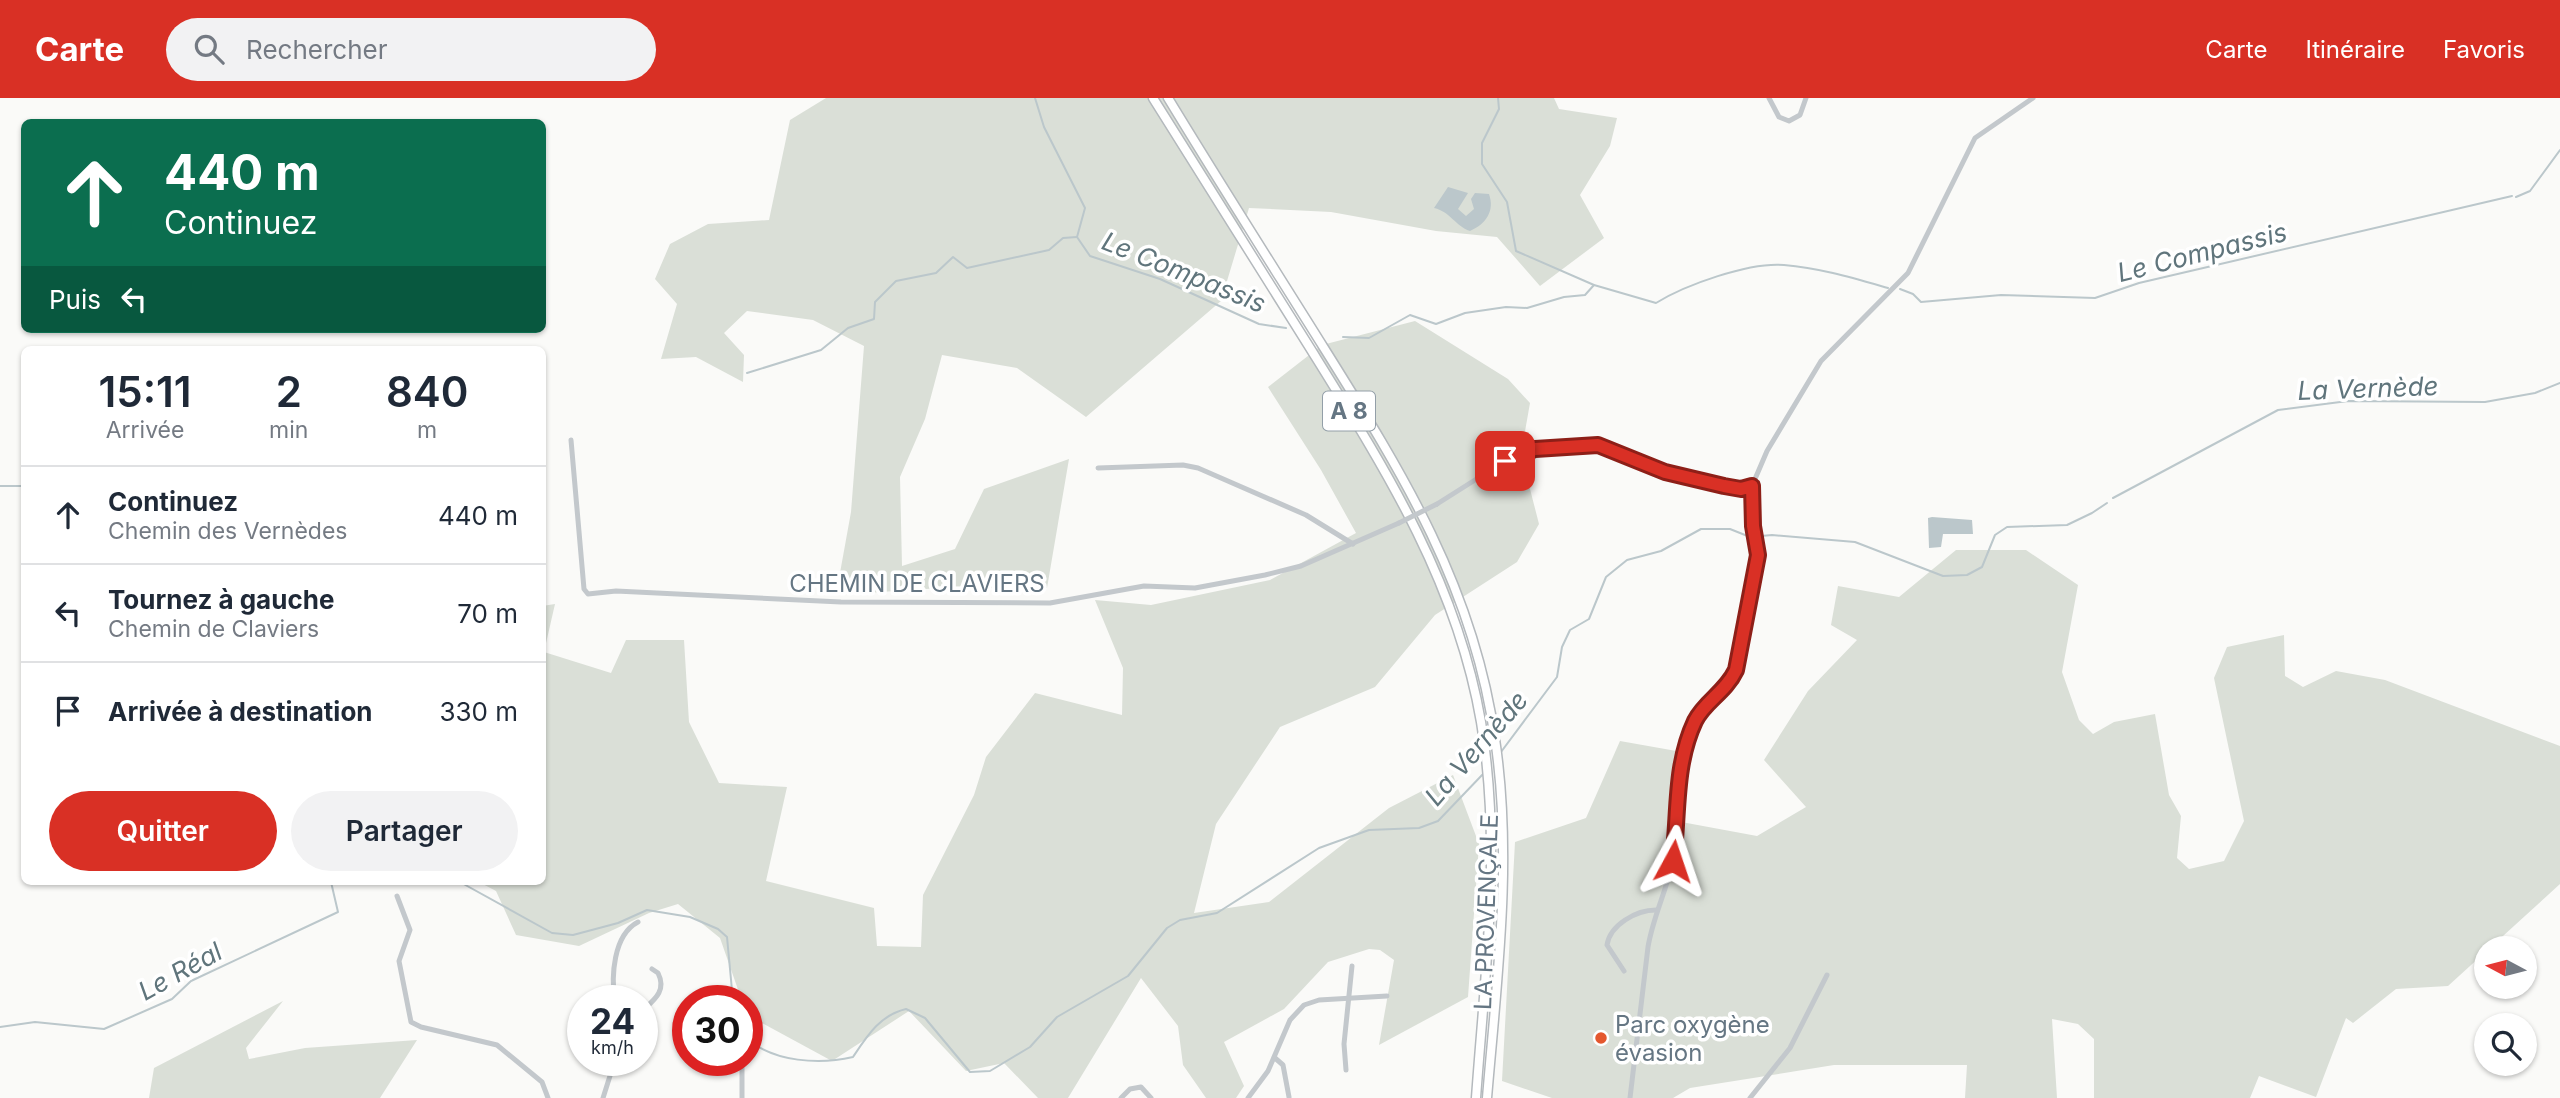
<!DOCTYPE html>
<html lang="fr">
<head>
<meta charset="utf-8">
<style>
  :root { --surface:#fff; --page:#f2f2f3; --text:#1f2937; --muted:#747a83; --line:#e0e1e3; --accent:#d93025 }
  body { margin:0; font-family:Inter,sans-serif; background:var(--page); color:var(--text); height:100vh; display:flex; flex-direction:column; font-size:26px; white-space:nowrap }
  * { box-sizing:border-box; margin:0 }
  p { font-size:23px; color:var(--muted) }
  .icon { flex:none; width:38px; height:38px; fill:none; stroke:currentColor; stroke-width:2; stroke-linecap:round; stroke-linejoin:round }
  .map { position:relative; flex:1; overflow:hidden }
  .side { position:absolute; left:21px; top:248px; width:525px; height:539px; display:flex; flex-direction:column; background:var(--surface); border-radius:10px; box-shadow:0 2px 5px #0004 }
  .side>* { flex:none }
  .hud { position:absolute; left:21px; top:21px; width:525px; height:214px; border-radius:10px; box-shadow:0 2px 5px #0004; background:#0b6e4f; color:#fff; overflow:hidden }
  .needle { width:46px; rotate:277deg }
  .controls { position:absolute; left:2474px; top:838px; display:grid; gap:14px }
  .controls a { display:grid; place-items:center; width:63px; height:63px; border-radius:50%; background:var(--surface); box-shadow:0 2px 5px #0004; font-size:35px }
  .speed { position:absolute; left:567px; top:887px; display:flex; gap:14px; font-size:35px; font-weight:700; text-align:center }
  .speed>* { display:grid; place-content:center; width:91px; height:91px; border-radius:50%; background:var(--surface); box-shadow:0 2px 5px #0004; line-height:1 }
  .speed small { font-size:18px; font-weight:400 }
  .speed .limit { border:10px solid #d22; background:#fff; color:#111 }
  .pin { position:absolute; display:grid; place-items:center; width:60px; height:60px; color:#fff; margin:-30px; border-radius:14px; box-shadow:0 4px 10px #0006 }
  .me { position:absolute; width:77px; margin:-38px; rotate:5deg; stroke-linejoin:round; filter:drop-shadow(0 0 5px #0008) }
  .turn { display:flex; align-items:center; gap:24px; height:147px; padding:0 28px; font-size:32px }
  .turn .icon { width:91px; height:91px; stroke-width:2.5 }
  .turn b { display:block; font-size:49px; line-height:60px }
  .then { display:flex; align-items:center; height:66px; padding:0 28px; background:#0003; gap:14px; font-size:26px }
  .eta { display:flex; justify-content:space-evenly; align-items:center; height:119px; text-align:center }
  .eta b { font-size:42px; font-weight:600; line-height:49px }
  .primary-button { display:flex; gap:14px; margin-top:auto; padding:14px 28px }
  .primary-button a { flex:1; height:80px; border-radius:42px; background:var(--accent); color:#fff; font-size:28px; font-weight:600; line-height:80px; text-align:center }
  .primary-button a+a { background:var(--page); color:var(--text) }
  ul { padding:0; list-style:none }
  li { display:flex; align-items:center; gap:21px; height:98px; padding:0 28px; border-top:2px solid var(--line) }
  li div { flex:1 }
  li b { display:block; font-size:26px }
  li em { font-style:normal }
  header { display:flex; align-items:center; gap:42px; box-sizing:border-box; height:98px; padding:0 35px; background:var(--accent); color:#fff }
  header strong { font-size:33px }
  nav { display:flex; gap:38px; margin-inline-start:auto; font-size:24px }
  .search { width:490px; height:63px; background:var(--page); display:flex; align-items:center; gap:18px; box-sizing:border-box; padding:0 24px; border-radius:38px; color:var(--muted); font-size:26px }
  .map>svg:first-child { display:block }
  .green { fill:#dadfd7 }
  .water { fill:#bbc7cb }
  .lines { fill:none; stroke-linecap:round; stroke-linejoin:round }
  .stream { stroke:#bbc7cb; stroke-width:2 }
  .highway-casing { stroke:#b4b9bd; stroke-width:11 }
  .minor { stroke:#c3c8cc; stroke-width:5 }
  .highway { stroke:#fff; stroke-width:8 }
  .minor-bridge { stroke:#c3c8cc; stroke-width:5 }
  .route-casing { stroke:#8d1f18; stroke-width:18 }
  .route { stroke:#d93025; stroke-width:12 }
  .poi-dot { fill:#e4572e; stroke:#fff; stroke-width:2.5 }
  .labels { text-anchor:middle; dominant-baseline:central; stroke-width:7; stroke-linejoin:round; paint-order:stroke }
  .shield { fill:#fff; stroke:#939fa8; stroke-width:2 }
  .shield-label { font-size:23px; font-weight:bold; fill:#657683 }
  .street-label { font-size:24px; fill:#657683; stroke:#fff }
  .poi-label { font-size:24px; fill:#657683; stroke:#fff; text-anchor:start }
  .water-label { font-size:26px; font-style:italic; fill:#60757c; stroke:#fff }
</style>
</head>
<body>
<header>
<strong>Carte</strong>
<div class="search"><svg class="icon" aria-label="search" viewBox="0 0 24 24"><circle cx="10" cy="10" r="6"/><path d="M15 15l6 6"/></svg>Rechercher</div>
<nav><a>Carte</a><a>Itinéraire</a><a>Favoris</a></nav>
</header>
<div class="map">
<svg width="2560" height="1000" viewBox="0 0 2560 1000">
  <rect width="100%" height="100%" fill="#fafaf8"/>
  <!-- green -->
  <g class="green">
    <polygon points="826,0 1554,0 1559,11 1617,20 1610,48 1580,97 1604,140 1540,188 1497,139 1436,133 1331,114 1249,110 1221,203 1086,319 1017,270 942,257 925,321 900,379 902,468 955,451 984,391 1069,361 1047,490 941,490 836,497 851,414 864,248 813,222 747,213 724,235 744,257 743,284 696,259 661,261 677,206 655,181 670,146 708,126 769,122 790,22"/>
    <polygon points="1415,223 1508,281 1530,305 1521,356 1539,426 1517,464 1435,517 1375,589 1280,629 1216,726 1194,815 1269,804 1389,710 1453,677 1479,746 1468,899 1379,947 1394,862 1380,852 1369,851 1328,864 1284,911 1224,944 1244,988 1236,1000 1206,1000 1183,967 1178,928 1141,880 1068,1000 1038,1000 1004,965 966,973 909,913 832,963 747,917 747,903 742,903 720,840 678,806 649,815 579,848 516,837 496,793 479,784 542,784 542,508 555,506 544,554 611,575 626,542 684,542 689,624 719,685 787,689 766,783 874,810 877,848 921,849 923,797 974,697 986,659 1035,595 1122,617 1123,570 1095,502 1151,507 1270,482 1356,435 1321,372 1268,289 1322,247"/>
    <polygon points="1956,452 2026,452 2078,487 2062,574 2079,622 2093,636 2114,624 2155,616 2169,697 2181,718 2177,760 2189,771 2224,763 2244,723 2214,580 2227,549 2284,537 2285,578 2303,589 2336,573 2385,582 2560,648 2560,786 2448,888 2396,891 2353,925 2346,920 2316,999 2259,978 2250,1000 2094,1000 2094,941 2078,926 2052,921 2057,1000 1965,1000 1967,967 1834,967 1690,990 1673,1000 1552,1000 1502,983 1515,744 1586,720 1620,643 1682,654 1676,723 1757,738 1806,709 1764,662 1808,593 1857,542 1831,527 1838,488 1899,499"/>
    <polygon points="283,903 246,950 249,961 305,950 417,942 380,1000 149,1000 154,970"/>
  </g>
  <!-- water -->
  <g class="water">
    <path d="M1448,89l20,6 -10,16 8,7 8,-7 -3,-10 4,-6 14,1c6,17 -3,30 -19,37 -15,-5 -19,-19 -36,-23z"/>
    <polygon points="1932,419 1972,422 1973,436 1943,436 1941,449 1929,450 1928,420"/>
  </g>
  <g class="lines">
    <!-- stream -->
    <g class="stream">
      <polyline points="1035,0 1044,29 1085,110 1077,139 1090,158 1160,181 1259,226 1286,230"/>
      <path d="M1498,0l1,11 -17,34v21l25,38 9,49 78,34 62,18c29,-18 93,-41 128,-38 36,3 69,13 104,23"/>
      <polyline points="2516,99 2530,93 2560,52"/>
      <polyline points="1900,191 1913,196 1921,204 2001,197 2095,200 2139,185 2512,98"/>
      <polyline points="1343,239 1369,240 1410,217 1436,226 1465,215 1506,209 1527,210 1564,199 1585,197 1594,187"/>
      <polyline points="747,275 821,252 848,230 874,221 875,204 896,183 936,175 953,159 967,170 1049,152 1063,140 1077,139"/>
      <polyline points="0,388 24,388"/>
      <polyline points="2113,400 2278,312 2348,303 2485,304 2535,295 2560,285"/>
      <polyline points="1501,654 1557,579 1562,549 1570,532 1589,521 1606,479 1627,462 1661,453 1701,431 1730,431 1750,439 1772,437 1855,444 1943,478 1967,477 1982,469 1995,437 2007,429 2067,427 2092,415 2107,405"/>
      <polyline points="460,784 552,835 573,837 618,825 647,812 690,819 718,831 727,839 733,903"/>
      <polyline points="0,929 35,924 104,931 172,901 191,883 338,814 331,784"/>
      <path d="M747,941c28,23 72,26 106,18 14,-21 27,-42 53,-48l19,9 45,54 20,-1 40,-24 27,-30 71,-41 39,-48 13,-8 37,-7 102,-65 50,-18 50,-2 19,-7 46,-48"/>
    </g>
    <!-- highway casing -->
    <g class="highway-casing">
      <g id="highway">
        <path d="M1153,0c52,83 105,167 157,250 74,119 147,233 171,374 21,125 4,251 -5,376"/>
        <path d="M1168,0c51,84 104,167 156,250 79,126 150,240 171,391 18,119 2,240 -8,359"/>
      </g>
    </g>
    <!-- minor -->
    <g class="minor">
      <polyline points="1769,0 1779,19 1789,23 1800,17 1806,0"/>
      <polyline points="571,342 584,491 588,496 616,493 841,504 1050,505 1144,488 1195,490 1265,477 1301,468 1399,425"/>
      <polyline points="1098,370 1183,367 1198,370 1306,417 1353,446"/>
      <polyline points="1437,406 1505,363 1535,351 1586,347 1598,347 1633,359 1665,374 1724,388 1741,391 1752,388"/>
      <polyline points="397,798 410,832 399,863 411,924 421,929 497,947 542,984 548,1000"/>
      <path d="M1624,873l-17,-26c3,-20 29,-35 49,-35"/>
      <path d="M615,903c-4,-24 -2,-66 23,-79"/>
      <path d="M642,913c12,-11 25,-20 16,-38l-6,-4"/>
      <polyline points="1275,960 1283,967 1289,999"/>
      <polyline points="1346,972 1344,946 1352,868"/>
      <polyline points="603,1000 615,962"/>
      <polyline points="742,1000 742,962"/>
      <polyline points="1121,1000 1130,991 1141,989 1151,1000"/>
      <polyline points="1248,1000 1268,973 1290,922 1304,907 1319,902 1387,898"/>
      <path d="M1630,1000l18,-151c5,-30 18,-55 24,-83 11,-50 0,-98 24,-144 10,-19 29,-27 40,-50l22,-115 -5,-29 -1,-40 15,-35 54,-90 87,-88 67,-135 58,-40"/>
      <polyline points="1750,1000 1790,950 1827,877"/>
    </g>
    <!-- highway -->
    <use href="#highway" class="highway"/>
    <!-- minor-bridge -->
    <polyline class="minor-bridge" points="1399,425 1437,406"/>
  </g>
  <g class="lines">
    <!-- route casing -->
    <g class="route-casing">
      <path id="route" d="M1505,363l30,-12 63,-4 67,27 59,14 17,3 11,-3 1,40 5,29 -22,115c-11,23 -31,31 -41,51 -21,45 -16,92 -22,140"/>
    </g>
    <!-- route -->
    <use href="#route" class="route"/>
  </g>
  <!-- markers -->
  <circle class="poi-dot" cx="1601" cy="940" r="7"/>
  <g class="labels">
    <!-- shield labels -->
    <rect class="shield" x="1323" y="293.5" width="52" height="39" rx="5"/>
    <g class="shield-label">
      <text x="1349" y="313">A 8</text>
    </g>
    <!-- street labels -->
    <g class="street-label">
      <text x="917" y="485">CHEMIN DE CLAVIERS</text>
      <text transform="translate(1486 814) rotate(-88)">LA PROVENÇALE</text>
    </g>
    <!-- poi labels -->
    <g class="poi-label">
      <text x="1615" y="926">Parc oxygène<tspan x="1615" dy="28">évasion</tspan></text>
    </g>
    <!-- water labels -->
    <g class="water-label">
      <text transform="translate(2202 154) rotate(-14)">Le Compassis</text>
      <text transform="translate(1184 174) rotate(22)">Le Compassis</text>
      <text transform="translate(2368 290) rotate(-2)">La Vernède</text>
      <text transform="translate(1476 650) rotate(-49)">La Vernède</text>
      <text transform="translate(180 873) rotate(-29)">Le Réal</text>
    </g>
  </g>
</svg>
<div class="controls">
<a><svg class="needle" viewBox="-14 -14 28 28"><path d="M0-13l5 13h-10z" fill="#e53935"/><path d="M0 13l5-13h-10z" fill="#747a83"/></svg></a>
<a><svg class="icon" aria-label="search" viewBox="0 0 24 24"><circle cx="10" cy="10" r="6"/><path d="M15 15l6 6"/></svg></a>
</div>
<div class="speed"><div>24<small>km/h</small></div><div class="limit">30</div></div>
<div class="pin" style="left:1505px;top:363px;background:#d93025"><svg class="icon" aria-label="arrive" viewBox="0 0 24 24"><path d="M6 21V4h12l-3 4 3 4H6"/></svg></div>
<svg class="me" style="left:1673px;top:763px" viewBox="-20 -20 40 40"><path d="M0-17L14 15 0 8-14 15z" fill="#d93025" stroke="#fff" stroke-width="4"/></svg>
<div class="hud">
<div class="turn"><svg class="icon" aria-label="ahead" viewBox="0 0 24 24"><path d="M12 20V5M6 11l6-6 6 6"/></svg><div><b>440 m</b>Continuez</div></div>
<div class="then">Puis<svg class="icon" aria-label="left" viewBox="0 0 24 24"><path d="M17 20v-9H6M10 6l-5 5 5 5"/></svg></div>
</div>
<section class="side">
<div class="eta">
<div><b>15:11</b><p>Arrivée</p></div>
<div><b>2</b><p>min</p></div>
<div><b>840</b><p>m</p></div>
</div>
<ul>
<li><svg class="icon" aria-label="ahead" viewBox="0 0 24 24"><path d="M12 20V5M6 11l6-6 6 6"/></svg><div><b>Continuez</b><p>Chemin des Vernèdes</p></div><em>440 m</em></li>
<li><svg class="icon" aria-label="left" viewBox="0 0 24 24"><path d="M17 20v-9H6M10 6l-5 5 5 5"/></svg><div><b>Tournez à gauche</b><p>Chemin de Claviers</p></div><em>70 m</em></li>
<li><svg class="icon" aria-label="arrive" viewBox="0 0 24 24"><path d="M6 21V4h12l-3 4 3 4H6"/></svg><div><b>Arrivée à destination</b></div><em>330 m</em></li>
</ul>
<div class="primary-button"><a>Quitter</a><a>Partager</a></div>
</section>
</div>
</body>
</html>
